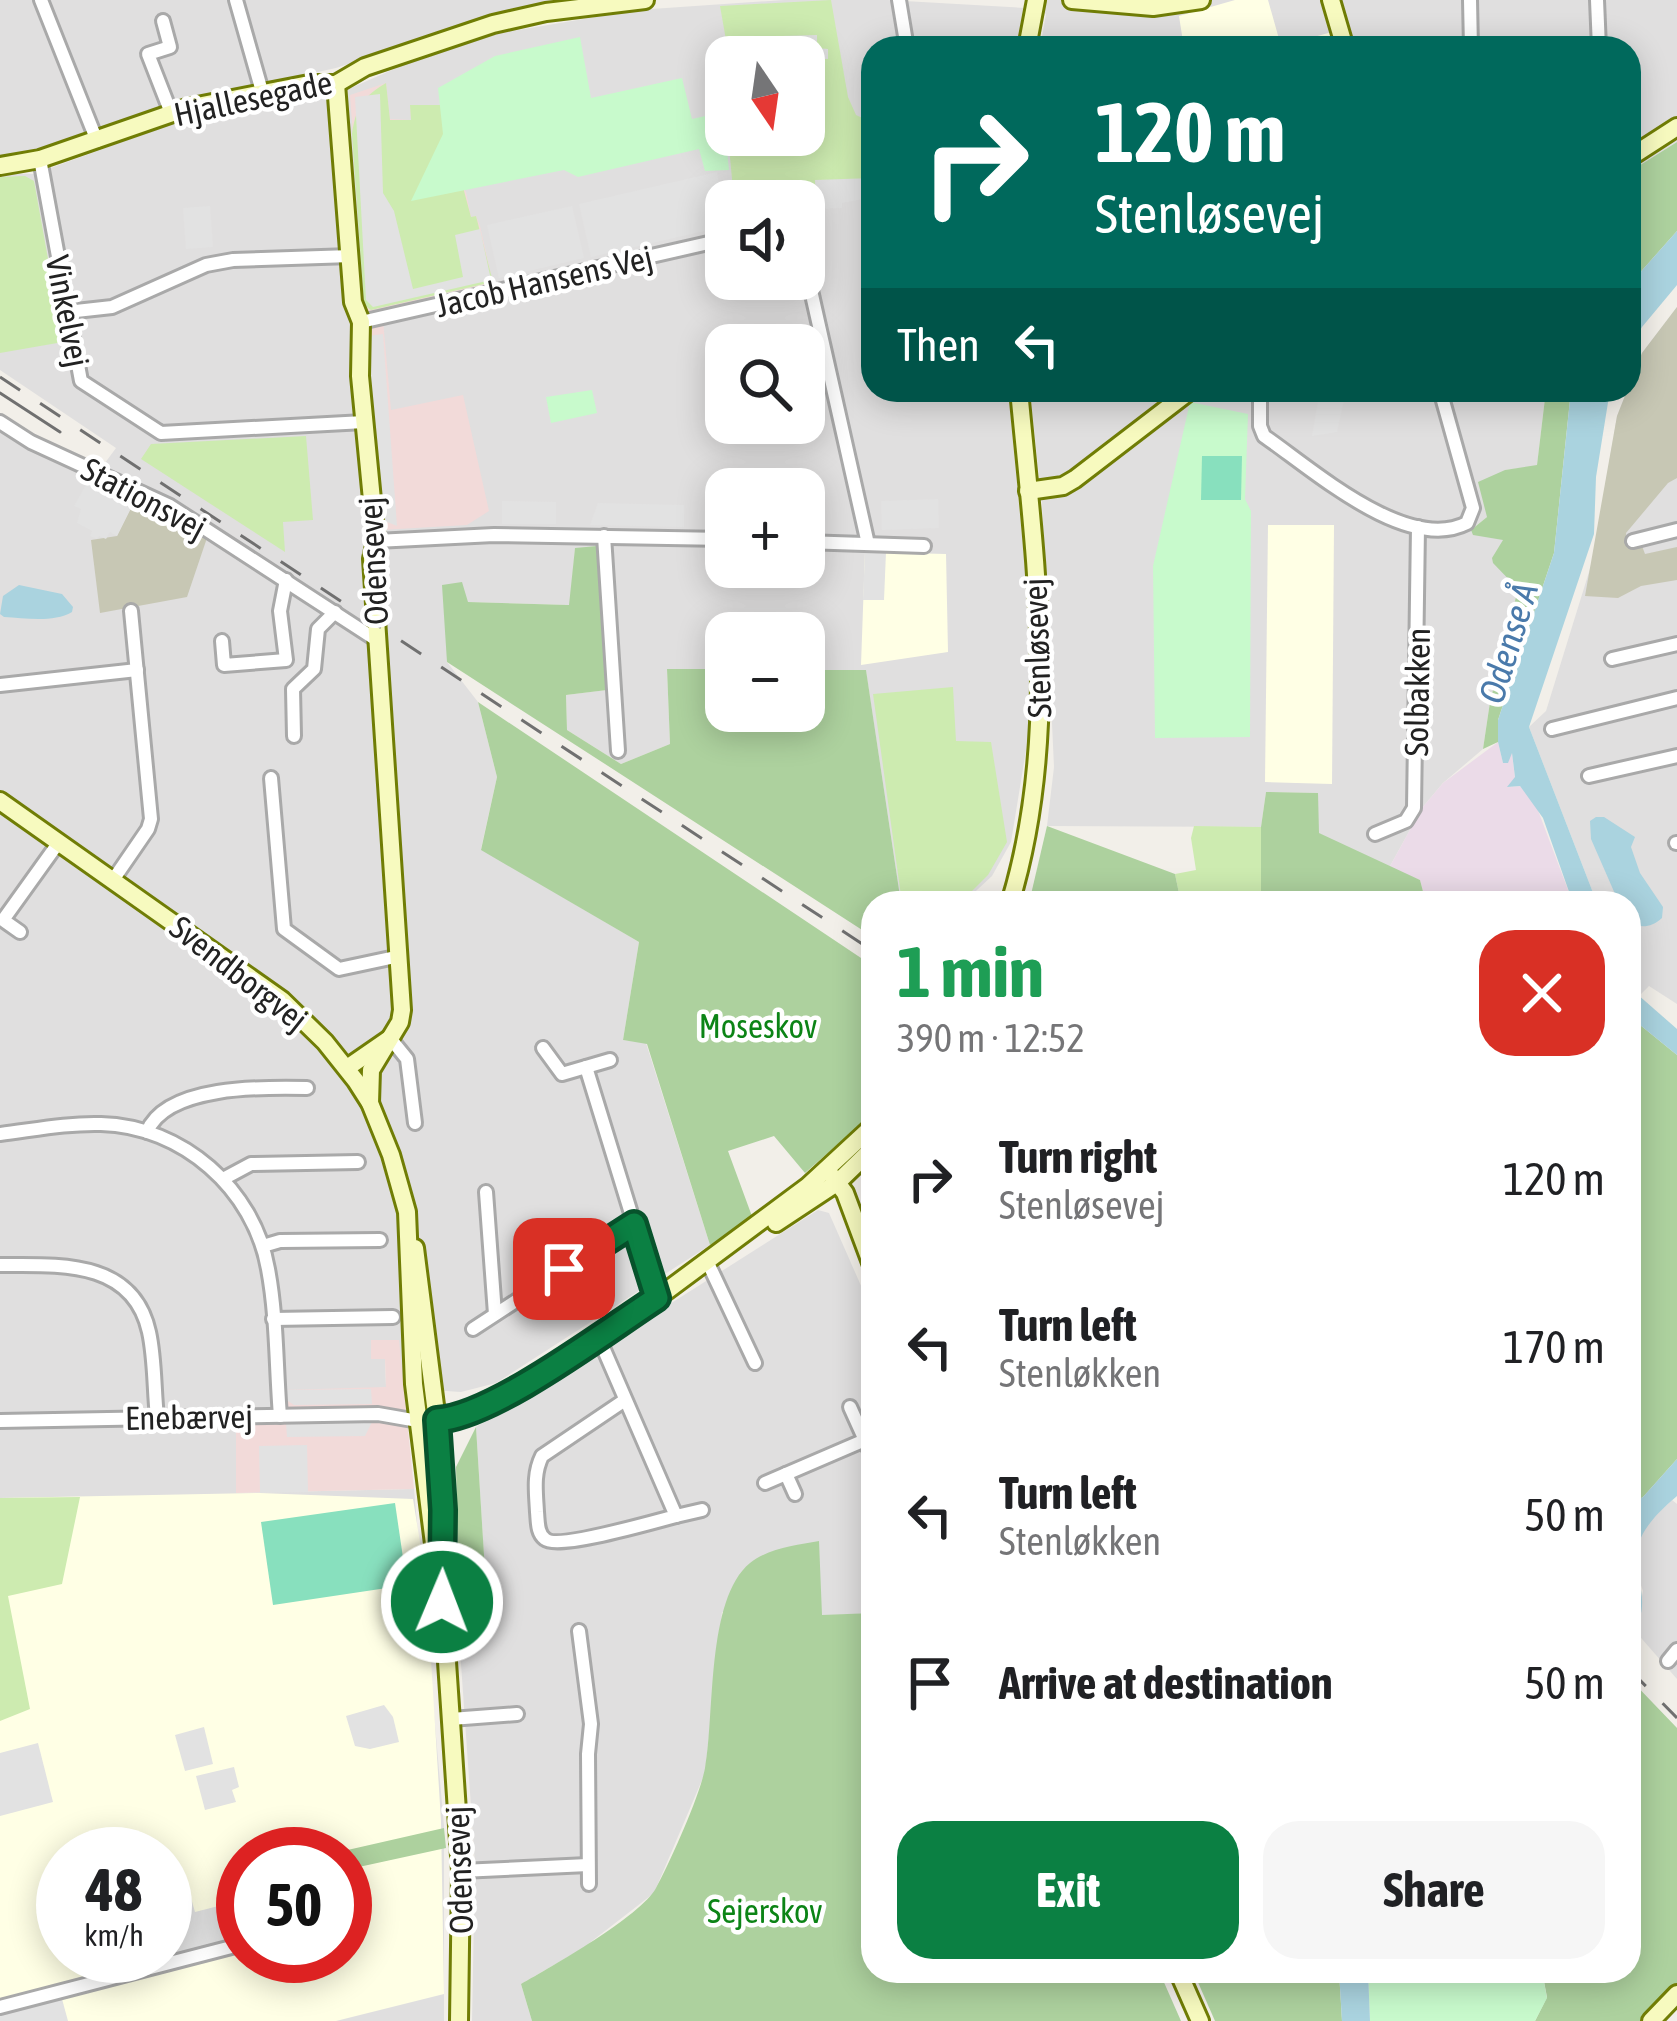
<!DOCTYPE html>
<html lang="en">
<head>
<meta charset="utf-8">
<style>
  :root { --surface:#fff; --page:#f6f6f6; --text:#202124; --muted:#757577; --accent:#0b8043 }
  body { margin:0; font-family:"Asap Condensed",sans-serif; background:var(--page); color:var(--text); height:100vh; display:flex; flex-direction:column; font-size:45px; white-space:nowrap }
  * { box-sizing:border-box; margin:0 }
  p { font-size:39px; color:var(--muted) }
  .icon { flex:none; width:66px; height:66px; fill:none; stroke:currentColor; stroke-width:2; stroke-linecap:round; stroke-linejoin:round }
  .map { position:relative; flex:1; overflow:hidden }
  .side { position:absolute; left:861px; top:891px; width:780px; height:1092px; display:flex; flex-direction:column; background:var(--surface); border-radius:36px; box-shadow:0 6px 30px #0003 }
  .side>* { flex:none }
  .banner { position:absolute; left:861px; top:36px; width:780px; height:366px; border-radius:36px; box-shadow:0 6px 30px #0003; background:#00695c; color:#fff; overflow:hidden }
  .needle { width:78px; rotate:167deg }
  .buttons { position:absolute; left:705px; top:36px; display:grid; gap:24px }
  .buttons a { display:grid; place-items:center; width:120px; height:120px; border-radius:24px; background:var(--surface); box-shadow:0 6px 30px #0003; font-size:60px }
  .speed { position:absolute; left:36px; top:1827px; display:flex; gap:24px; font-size:60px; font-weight:700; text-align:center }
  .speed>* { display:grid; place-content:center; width:156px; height:156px; border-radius:50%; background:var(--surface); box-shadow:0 6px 30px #0003; line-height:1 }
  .speed small { font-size:30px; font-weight:400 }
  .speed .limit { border:18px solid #d22; background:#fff; color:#111 }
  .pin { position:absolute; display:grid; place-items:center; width:102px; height:102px; color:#fff; margin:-51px; border-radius:24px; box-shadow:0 6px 18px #0006 }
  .me { position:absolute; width:132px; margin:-66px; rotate:1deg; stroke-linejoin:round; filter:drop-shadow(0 0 9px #0008) }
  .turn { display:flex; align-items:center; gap:42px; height:252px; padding:0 36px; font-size:54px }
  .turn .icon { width:156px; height:156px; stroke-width:2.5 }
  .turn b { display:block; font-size:84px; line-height:102px }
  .then { display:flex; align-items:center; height:114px; padding:0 36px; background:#0003; gap:24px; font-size:45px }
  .round { display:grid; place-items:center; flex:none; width:126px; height:126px; border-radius:36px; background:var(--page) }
  .summary { display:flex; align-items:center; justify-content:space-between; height:204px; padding:0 36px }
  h1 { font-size:72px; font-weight:700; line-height:90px; color:#1e9e55 }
  .action { display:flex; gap:24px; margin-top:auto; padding:24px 36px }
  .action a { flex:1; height:138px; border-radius:36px; background:var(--accent); color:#fff; font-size:48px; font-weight:700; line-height:138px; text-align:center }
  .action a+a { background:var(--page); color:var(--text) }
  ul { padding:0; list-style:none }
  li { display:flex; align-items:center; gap:36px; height:168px; padding:0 36px }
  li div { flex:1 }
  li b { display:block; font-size:45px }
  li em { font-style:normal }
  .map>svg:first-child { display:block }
  .residential { fill:#e0dfdf; fill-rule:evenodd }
  .commercial { fill:#f2dad9 }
  .industrial { fill:#ebdbe8 }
  .education { fill:#ffffe5; fill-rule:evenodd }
  .construction { fill:#c7c7b4 }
  .grass { fill:#cdebb0 }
  .forest { fill:#add19e }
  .park { fill:#c8facc }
  .pitch { fill:#88e0be }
  .parking { fill:#e2e2e2 }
  .water { fill:#aad3df }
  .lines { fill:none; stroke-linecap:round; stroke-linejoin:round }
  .street-casing { stroke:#a9a9a9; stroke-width:18 }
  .secondary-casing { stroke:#707d05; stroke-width:22 }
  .street { stroke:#fff; stroke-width:12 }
  .secondary { stroke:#f7fabf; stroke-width:16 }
  .tram { stroke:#707070; stroke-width:3 }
  .rail { stroke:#707070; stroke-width:3; stroke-dasharray:24 24; stroke-linecap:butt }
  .route-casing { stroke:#07532c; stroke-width:30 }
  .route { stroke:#0b8043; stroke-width:21 }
  .labels { text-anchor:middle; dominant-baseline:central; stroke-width:9; stroke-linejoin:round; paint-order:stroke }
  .street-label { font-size:33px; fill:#222; stroke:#fff }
  .park-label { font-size:33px; fill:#0c8416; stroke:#fff }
  .water-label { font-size:36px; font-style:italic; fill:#4a7aab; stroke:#fff }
</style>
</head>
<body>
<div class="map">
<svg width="1677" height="2021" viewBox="0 0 1677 2021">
  <rect width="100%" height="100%" fill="#f2efe9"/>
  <!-- residential -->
  <g class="residential">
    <polygon points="0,0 606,0 517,10 336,68 175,103 38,152 0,159"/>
    <path d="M784,0h103l138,8 -8,40h-144v342h135l24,251 -4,97 -17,104 -19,34 -29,27h-62l-35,-232 -62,-1v-37h-78v36h-59l3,75 -49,20 -54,-34 -1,-35 40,-5 -31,-141 -5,56 -103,-3 -20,60 31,40 19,75 -16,72 158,93 -16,98 23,3 64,202 -214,138 -35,9 -59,-4 -4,-48 -13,19 1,28 -15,2 -134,104 177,-4 30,337v195h-444v-1593l32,22 60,23 10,-6 14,-19 -116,-78v-197l34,1 157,-57 160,-29 109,-48 177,-30zM726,57h78v78h-78zM726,201h78v78h-78zM726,345h78v78h-78zM726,489h78v78h-78zM63,1854h102v102h-102zM243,1854h102v102h-102z"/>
    <polygon points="1029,0 1677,0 1677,142 1629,172 1629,48 1040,48 1046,14"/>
    <polygon points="1677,307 1677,1004 1649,986 1638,997 1629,987 1629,903 1597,903 1529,727 1546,711 1593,559 1617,416 1642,353"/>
    <polygon points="1030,390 1546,390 1537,466 1505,470 1487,517 1472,529 1504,540 1519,589 1490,702 1483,749 1443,783 1422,808 1389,868 1318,833 1317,793 1266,792 1261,827 1047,826 1054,767 1042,504"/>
    <polygon points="818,1210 829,1213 873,1313 873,1613 822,1616 722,1612 705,1773 654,1893 583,1948 521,1984 532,2021 472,2021 475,1864 458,1621 470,1619 485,1571 476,1427"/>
    <polygon points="1672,1500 1677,1504 1677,1679 1635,1631 1643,1591 1634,1565 1638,1539 1645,1525"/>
  </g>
  <!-- commercial -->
  <g class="commercial">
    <polygon points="386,83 390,119 411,120 410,105 466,192 471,217 476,216 480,226 493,283 382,309 391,410 463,395 489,511 467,525 381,530 350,95"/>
    <polygon points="371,1340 399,1340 414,1489 236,1493 236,1428 285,1409 284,1390 386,1387 385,1359 371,1359"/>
  </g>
  <!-- industrial -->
  <polygon class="industrial" points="1498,742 1503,763 1509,761 1508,753 1512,753 1515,778 1508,787 1520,786 1536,805 1573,903 1426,903 1420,880 1389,868 1422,808 1443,783"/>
  <!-- education -->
  <g class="education">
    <polygon points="1235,0 1268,0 1281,46 1332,32 1336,48 1184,48 1179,16"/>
    <polygon points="1268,525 1334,525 1332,784 1265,782"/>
    <polygon points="865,552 946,554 948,652 861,665"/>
    <path d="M260,1493l153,6 13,80 15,242 3,173 -108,27h-336v-523zM63,1854h102v102h-102zM243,1854h102v102h-102z"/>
  </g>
  <!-- construction -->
  <g class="construction">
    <polygon points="1677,307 1677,478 1668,483 1626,533 1628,546 1642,546 1645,554 1677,547 1677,580 1641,586 1618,598 1585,596 1617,416 1642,353"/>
    <polygon points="137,496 208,535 187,597 100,613 91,540 117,536"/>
  </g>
  <!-- grass -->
  <g class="grass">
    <polygon points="831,0 848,97 856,115 873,123 873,195 804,210 804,201 734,201 728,135 804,135 804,57 729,57 720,6"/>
    <path d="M386,83l4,37h21l-1,-15h31l30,112 5,-1 17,66 -122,28 -7,-5 -12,-171c4,-27 11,-37 34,-51z"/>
    <polygon points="25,176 34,181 63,342 0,353 0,177"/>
    <polygon points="306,436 313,520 283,522 285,552 141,459 151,444"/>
    <polygon points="953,687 956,741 991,742 1007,842 988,875 960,903 902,903 873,694"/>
    <polygon points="1194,826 1261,827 1261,903 1181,903 1175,874 1196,870 1191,838"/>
    <polygon points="80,1497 62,1584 8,1596 30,1709 0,1721 0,1498"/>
  </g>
  <!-- forest -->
  <g class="forest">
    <polygon points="1677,142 1677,231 1629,285 1629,172"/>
    <polygon points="1546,390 1571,390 1554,553 1498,720 1498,742 1483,749 1490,702 1518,589 1493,563 1492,558 1503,540 1473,535 1471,530 1487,517 1478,482 1505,470 1537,465"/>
    <polygon points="597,546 607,690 566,695 567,730 621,764 670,744 667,669 726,669 726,711 804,711 804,670 866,670 901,903 873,903 873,937 447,662 442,585 462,582 468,602 569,605 575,548"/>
    <polygon points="478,702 873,966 873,1113 805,1173 774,1136 728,1151 753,1219 710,1245 647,1044 623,1040 639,942 481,850 497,777"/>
    <polygon points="1266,792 1318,793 1319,833 1420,880 1426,903 1261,903 1261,827"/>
    <polygon points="1047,826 1175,874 1181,903 1029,903"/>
    <polygon points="1629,1016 1677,1055 1677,1459 1643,1497 1629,1505"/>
    <polygon points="476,1427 485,1571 470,1619 458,1621 454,1578 458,1554 456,1467"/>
    <path d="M819,1541l3,74 51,-2v358h286l22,50h-649l-11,-37c30,-17 120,-68 135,-96 14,-26 44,-92 49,-120 10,-54 1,-169 45,-205 19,-15 46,-18 69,-22z"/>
    <polygon points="1629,1678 1677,1728 1677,1986 1643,2021 1535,2021 1547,1997 1542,1971 1629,1971"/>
    <polygon points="444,1828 446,1848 345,1870 345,1854 330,1854"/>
    <polygon points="1193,1971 1339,1971 1342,2021 1215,2021"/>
  </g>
  <!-- park -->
  <g class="park">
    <polygon points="580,37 591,98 682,78 692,119 723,112 729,170 705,171 699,149 578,177 564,170 411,201 443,134 438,88 495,56"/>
    <polygon points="592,390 597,413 551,423 546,397"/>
    <polygon points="1190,402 1248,414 1245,499 1251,511 1250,737 1155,738 1153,566"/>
    <polygon points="1368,1971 1542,1971 1547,1998 1535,2021 1370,2021"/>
  </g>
  <!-- pitch -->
  <g class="pitch">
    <polygon points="1202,456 1242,456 1241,500 1201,500"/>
    <polygon points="395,1503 407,1585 273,1605 261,1522"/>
  </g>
  <!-- parking -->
  <g class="parking">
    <polygon points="817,35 817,48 828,49 828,59 781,57 781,36"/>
    <polygon points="380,94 383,193 394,211 413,289 463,277 455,235 480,229 491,280 373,307 366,300 355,97"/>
    <polygon points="717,172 726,226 591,257 579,204"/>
    <polygon points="873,178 873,192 863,199 842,203 842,208 816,209 815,180"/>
    <polygon points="210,206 213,247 186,249 183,208"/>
    <polygon points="572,206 584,258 499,278 487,225"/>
    <polygon points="383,334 397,526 380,519 368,336"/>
    <polygon points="1320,390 1346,390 1337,432 1312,436"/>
    <polygon points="92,474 137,496 117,536 110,532 106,539 99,536 97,539 90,536 92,531 77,523 81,509 74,506"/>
    <polygon points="938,499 939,528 882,530 881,501"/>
    <polygon points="502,501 556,502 556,524 502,524"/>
    <polygon points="598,503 684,505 684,527 590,525"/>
    <polygon points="865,552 886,552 884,600 863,600"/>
    <polygon points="371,1389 372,1404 294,1405 285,1399 284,1390"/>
    <polygon points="372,1422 365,1436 287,1437 286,1423"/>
    <polygon points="307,1445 308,1492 260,1493 259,1446"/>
    <polygon points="384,1705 393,1717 399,1742 370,1749 355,1746 346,1716"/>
    <polygon points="204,1727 213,1764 185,1771 175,1735"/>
    <polygon points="38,1743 53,1802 0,1816 0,1753"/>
    <polygon points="234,1767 239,1787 232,1790 236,1802 205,1810 196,1776"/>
    <polygon points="189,1891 195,1912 242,1900 243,1891 243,1941 172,1958 169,1896"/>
    <polygon points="62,1999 68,2021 0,2021 0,2014"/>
  </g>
  <!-- water -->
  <g class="water">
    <polygon points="1677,231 1677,285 1642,327 1629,350 1629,285"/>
    <polygon points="1571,390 1610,390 1596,477 1594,534 1529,727 1597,903 1573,903 1543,818 1520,786 1507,787 1515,777 1512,753 1508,763 1503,763 1498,742 1498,720 1554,553"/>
    <path d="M19,585l43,9 11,13 -1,5c-19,11 -47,6 -68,5l-4,-3 3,-18z"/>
    <path d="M1596,817h8l31,20 -4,10 9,26 23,34 -1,11c-11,10 -21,10 -33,5v-20h-10l-28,-64 -1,-18z"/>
    <polygon points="1629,987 1677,1029 1677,1055 1629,1016"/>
    <path d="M1677,1459v37c-83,69 -7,84 -48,144v-135l14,-8z"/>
    <polygon points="1339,1971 1368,1971 1370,2021 1342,2021"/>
  </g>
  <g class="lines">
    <!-- street casing -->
    <g class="street-casing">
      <g id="street">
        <polyline points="41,0 97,141"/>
        <polyline points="236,0 263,95"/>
        <polyline points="899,0 907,48"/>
        <polyline points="1470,0 1471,48"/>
        <polyline points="1597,0 1599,48"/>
        <polyline points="163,21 170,47 148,54 171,113"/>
        <polyline points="40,159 81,381 161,433 364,422"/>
        <polyline points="804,259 868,544"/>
        <polyline points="67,312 112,307 206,265 233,260 351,256"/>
        <polyline points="361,322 726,239"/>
        <path d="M1260,390v36l4,10c48,33 143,118 203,87l6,-15 -33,-118"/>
        <polyline points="0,422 31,442 170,506 378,641"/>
        <polyline points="604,536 618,751"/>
        <polyline points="376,541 494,535 726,539"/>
        <polyline points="1633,541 1677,530"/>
        <polyline points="804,542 924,546"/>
        <polyline points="222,641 224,665 286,660 280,611 286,580"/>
        <polyline points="1612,659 1677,644"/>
        <polyline points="0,685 137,670"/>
        <polyline points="1552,729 1677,698"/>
        <polyline points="294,736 293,689 314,669 318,629 335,612"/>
        <polyline points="1589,776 1677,756"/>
        <polyline points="271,778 284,929 339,969 400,956"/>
        <polyline points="1375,834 1406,821 1414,808 1418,527"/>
        <polyline points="1676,843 1677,843"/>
        <polyline points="113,880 148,829 151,819 131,611"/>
        <polyline points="20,932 3,920 59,842"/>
        <polyline points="390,1038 407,1059 415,1123"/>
        <polyline points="543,1048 562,1074 610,1060"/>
        <polyline points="586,1067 657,1298"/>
        <path d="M147,1132c19,-47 116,-45 160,-44"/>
        <path d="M0,1134c33,-4 67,-11 101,-10 81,2 153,65 167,145 9,48 8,98 12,147"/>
        <polyline points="223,1179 251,1164 358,1162"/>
        <polyline points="486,1192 495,1314"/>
        <polyline points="263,1246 280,1241 380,1240"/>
        <polyline points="708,1263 755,1363"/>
        <path d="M0,1265c58,0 133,-6 149,67 6,27 5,58 8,85"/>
        <polyline points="273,1319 393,1317"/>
        <polyline points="473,1329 634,1224"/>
        <path d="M598,1336l78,180c-20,5 -118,34 -131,23 -8,-6 -7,-17 -8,-27 -1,-20 -4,-38 5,-56l83,-56"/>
        <polyline points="850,1407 873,1458"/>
        <polyline points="0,1421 378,1414 418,1421"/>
        <polyline points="786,1474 795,1494"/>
        <polyline points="765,1483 865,1440"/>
        <polyline points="676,1516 702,1510"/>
        <polyline points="579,1631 591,1724 588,1754 589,1884"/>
        <polyline points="1668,1661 1677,1650"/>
        <polyline points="451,1719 517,1714"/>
        <polyline points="461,1871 588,1865"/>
        <polyline points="0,2007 243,1944"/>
      </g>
    </g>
    <!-- secondary casing -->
    <g class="secondary-casing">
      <g id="secondary">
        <polyline points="1072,0 1153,7 1201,0"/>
        <polyline points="1331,0 1345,48"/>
        <polyline points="1027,48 1036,0"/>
        <polyline points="336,84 353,302 361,322 360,376 376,541 372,559 402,1010 400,1022 371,1070 370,1103"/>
        <polyline points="1629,158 1677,127"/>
        <polyline points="0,166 40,159 187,108 309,84 336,84 365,67 493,24 546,12 645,0"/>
        <polyline points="1028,491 1063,486 1075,479 1191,390"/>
        <polyline points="0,801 282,1000 325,1042 356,1081 370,1103 391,1155 407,1212 414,1384 445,1632 461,1871 459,2021"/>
        <path d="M1010,903c51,-167 25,-342 9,-513"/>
        <polyline points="347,1068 389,1039"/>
        <polyline points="833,1177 845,1193 873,1268"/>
        <polyline points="776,1223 838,1182 873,1148"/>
        <polyline points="415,1248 437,1421 443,1533"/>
        <polyline points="418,1421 453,1420 489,1407 657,1298 808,1186 873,1126"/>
        <polyline points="1178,1971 1200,2021"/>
        <polyline points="1651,2021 1677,1994"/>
      </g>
    </g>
    <!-- street -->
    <use href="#street" class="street"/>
    <!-- secondary -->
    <use href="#secondary" class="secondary"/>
    <!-- tram -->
    <polyline class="tram" points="0,393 60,432"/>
    <!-- rail -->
    <g class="rail">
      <polyline points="0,377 873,951"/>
      <polyline points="1629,1669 1677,1718"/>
    </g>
  </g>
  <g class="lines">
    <!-- route casing -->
    <g class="route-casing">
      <path id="route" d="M442,1602l1,-92 -6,-90c56,-3 169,-89 220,-122l-23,-74 -70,45"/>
    </g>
    <!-- route -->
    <use href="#route" class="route"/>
  </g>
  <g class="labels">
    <!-- street labels -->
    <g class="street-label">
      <text transform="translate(253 98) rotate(-12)">Hjallesegade</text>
      <text transform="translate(544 281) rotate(-13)">Jacob Hansens Vej</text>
      <text transform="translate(68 311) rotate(79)">Vinkelvej</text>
      <text transform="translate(144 498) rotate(28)">Stationsvej</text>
      <text transform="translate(373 561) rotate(-93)">Odensevej</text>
      <text transform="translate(1037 648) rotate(-92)">Stenløsevej</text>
      <text transform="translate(1417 692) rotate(-89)">Solbakken</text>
      <text transform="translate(239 973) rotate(38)">Svendborgvej</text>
      <text transform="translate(189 1417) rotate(-1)">Enebærvej</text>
      <text transform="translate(459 1870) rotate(-92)">Odensevej</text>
    </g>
    <!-- park labels -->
    <g class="park-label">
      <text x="758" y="1026">Moseskov</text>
      <text x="765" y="1911">Sejerskov</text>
    </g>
    <!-- water labels -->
    <g class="water-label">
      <text transform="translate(1508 643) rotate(-73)">Odense Å</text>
    </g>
  </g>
</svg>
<div class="buttons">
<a><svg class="needle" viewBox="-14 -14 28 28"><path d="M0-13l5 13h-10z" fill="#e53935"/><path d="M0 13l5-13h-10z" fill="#757577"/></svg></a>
<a><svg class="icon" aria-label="sound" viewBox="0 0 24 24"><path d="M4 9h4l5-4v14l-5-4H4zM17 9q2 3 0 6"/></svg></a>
<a><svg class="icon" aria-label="search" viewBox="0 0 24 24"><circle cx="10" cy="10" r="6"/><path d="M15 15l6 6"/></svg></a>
<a>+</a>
<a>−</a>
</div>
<div class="speed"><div>48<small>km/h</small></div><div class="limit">50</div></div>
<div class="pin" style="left:564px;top:1269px;background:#d93025"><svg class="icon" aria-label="arrive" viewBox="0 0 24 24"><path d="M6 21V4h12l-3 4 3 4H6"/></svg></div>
<svg class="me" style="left:442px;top:1602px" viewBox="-20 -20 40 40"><circle r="17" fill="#0b8043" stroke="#fff" stroke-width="3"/><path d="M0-11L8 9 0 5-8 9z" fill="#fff"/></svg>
<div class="banner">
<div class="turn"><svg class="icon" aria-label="right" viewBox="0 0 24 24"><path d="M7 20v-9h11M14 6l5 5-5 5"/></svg><div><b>120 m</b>Stenløsevej</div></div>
<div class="then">Then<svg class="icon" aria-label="left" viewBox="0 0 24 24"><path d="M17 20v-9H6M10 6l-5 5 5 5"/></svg></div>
</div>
<section class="side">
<div class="summary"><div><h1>1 min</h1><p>390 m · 12:52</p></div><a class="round" style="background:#d93025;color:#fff"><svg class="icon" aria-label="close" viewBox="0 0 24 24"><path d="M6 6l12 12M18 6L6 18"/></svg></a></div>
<ul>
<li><svg class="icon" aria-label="right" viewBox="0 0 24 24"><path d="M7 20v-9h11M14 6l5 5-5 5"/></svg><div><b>Turn right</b><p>Stenløsevej</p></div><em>120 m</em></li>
<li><svg class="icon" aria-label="left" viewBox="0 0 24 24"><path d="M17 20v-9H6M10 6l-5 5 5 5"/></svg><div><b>Turn left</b><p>Stenløkken</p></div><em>170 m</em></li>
<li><svg class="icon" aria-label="left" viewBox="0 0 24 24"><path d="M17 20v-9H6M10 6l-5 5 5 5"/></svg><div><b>Turn left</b><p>Stenløkken</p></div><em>50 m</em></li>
<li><svg class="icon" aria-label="arrive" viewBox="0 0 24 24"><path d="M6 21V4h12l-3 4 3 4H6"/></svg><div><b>Arrive at destination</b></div><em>50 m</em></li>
</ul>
<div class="action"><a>Exit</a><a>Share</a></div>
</section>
</div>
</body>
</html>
